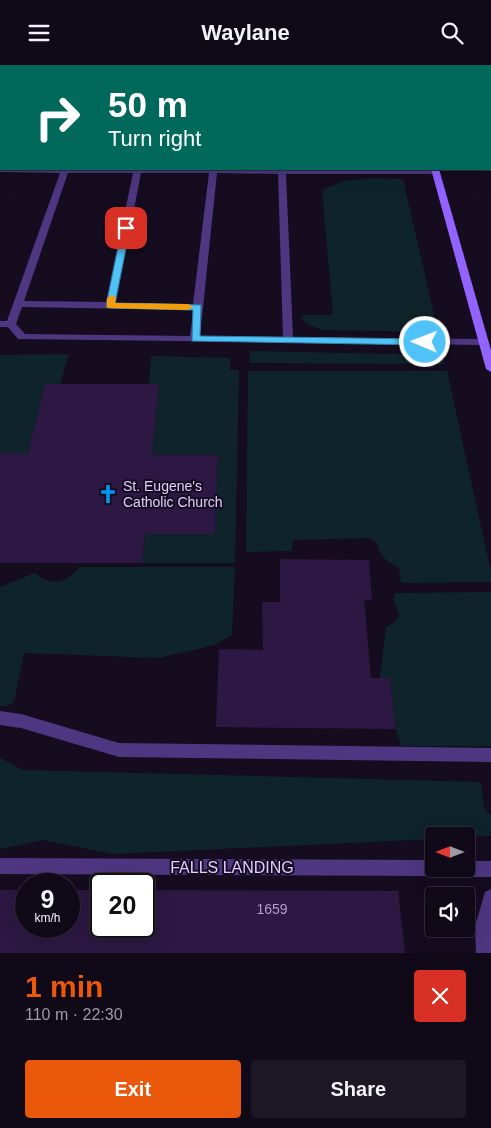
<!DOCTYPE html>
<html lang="en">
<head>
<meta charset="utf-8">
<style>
  :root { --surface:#100918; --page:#1e1725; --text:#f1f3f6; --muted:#9c9aa2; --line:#302a37; --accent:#ea580c }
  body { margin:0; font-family:Helvetica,sans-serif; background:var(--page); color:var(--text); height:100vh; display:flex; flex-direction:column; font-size:19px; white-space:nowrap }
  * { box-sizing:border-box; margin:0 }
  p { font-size:16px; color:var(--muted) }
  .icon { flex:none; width:28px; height:28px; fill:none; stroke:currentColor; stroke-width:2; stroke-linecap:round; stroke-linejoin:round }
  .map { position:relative; height:888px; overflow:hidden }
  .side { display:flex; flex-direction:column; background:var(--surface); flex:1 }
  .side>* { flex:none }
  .banner { position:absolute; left:0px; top:0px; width:491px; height:105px; box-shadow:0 5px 20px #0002,0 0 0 1px var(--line); background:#00695c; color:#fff; overflow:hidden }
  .needle { width:32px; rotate:270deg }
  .tools { position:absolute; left:425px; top:762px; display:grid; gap:10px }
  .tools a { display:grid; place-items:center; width:50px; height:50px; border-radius:5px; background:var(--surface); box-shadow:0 5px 20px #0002,0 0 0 1px var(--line); font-size:25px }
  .speed { position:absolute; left:15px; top:808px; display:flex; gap:10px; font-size:25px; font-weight:700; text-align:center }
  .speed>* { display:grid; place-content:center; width:65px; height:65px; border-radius:50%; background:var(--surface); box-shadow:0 5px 20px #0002,0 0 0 1px var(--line); line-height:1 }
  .speed small { font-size:12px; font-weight:400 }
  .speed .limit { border:2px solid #111; border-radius:8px; background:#fff; color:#111 }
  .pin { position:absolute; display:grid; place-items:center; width:42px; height:42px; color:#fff; margin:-21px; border-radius:10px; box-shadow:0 2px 8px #0006 }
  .me { position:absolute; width:55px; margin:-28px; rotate:271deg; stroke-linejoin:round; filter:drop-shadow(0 0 4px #0008) }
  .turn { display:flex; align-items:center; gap:18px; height:105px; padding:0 25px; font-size:22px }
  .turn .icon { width:65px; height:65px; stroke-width:2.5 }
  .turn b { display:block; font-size:35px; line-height:42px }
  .round { display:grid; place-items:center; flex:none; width:52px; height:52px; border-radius:5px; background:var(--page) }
  .overview { display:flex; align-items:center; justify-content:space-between; height:85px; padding:0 25px }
  h1 { font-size:30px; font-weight:700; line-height:38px; color:var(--accent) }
  .action { display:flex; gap:10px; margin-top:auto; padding:10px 25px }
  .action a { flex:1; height:58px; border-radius:5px; background:var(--accent); color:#fff; font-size:20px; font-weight:700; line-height:58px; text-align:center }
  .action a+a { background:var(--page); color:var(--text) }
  header { display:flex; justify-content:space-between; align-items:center; height:65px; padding:0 25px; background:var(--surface); font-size:22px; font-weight:700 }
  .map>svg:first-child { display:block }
  .green { fill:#0f242a }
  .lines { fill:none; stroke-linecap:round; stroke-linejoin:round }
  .stream { fill:#080c3d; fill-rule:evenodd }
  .building { fill:#2c1842 }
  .lane { fill:#4e3680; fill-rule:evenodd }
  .secondary { fill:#9363ff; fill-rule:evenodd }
  .route { fill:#4fc3f7; stroke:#337fa1 }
  .slow { fill:#f59e0b }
  .labels { text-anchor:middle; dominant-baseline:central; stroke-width:4; stroke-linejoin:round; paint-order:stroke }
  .poi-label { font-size:14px; fill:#e0ccff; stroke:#150c20; text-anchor:start }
  .near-number-label { font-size:14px; fill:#b39fd0 }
  .near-street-label { font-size:16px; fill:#e0ccff; stroke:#150c20 }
</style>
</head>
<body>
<header><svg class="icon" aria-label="menu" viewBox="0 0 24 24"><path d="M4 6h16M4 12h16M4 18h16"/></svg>Waylane<svg class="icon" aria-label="search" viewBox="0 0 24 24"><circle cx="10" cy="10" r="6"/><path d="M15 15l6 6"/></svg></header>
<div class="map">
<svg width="491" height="888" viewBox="0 0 491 888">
  <rect width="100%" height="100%" fill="#150c20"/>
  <!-- green -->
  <g class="green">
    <polygon points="374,113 403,114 438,267 324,265 311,261 302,254 303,250 333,250 322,125 344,116"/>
    <polygon points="250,286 442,290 444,299 249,298"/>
    <polygon points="69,289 60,319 45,319 28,388 0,388 0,290"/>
    <polygon points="151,291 230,293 230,305 239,305 235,498 142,498 145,469 215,469 218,390 152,390 159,319 149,319"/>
    <path d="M248,306h199l44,201v10l-90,1 -2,-15c-12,-7 -19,-11 -22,-25l-6,-5 -78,2 -1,11 -46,1z"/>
    <path d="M80,502h155l-3,68 -18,10 -55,13 -135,-5 -10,48 -6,5h-8v-119l35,-14c18,15 31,9 45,-6z"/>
    <polygon points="491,527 491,681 401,681 396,664 390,613 380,613 386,562 396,556 399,550 393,534 395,528"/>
    <polygon points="0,693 23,705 481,717 484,743 491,750 491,771 434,771 434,774 113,789 43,775 0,784"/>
  </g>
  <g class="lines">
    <!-- stream -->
    <g class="stream">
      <rect x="490" y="29" width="1" height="4"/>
      <rect x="0" y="64" width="1" height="4"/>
    </g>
  </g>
  <!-- building -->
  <g class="building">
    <polygon points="45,319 159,319 152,390 218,390 215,469 145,469 142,498 0,498 0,388 28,388"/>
    <polygon points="280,494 369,495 372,535 364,535 371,613 390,613 396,664 216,662 219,584 263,585 262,537 280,537"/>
    <polygon points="0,825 26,825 26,861 69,861 69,825 101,825 101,861 144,861 144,825 398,826 405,888 0,888"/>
  </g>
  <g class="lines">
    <!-- lane -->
    <g class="lane">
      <rect x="490" y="95" width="1" height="4"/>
      <path d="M0,103l439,2v4h-153l7,163 190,2 5,3 -5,3 -465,-6 -10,-12h-8v-6h7l53,-148 -60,-1zM68,108h65l-27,129 -82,-1zM141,108h68l-16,131 -77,-1zM217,108l61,1 5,163 -83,-1zM22,242l171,3 -3,26 -165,-2 -9,-10z"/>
      <polygon points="0,646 21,649 119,678 491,683 491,697 119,692 21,663 0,660"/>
      <polygon points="0,793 434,795 434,804 442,804 440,809 434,811 0,809"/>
      <polygon points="466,796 491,796 491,812 466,812 460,810 458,804 466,804"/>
      <polygon points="491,824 491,888 476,888 475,861 485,827"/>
    </g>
    <!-- secondary -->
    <g class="secondary">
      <rect x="405" y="0" width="7" height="1"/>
      <polygon points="431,104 439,104 491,285 491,307 486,304"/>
    </g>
  </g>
  <!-- route -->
  <polygon class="route" points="126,161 130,163 115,238 201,240 200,271 425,274 429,277 425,280 192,276 193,245 110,243 106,241 122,163"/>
  <!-- slow -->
  <polygon class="slow" points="112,230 116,233 115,238 188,239 193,242 188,245 107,243 107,233"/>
  <!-- icons -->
  <defs>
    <g id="church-bare" transform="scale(1.5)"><path d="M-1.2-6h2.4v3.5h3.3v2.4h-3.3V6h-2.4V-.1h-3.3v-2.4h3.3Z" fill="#0098f7" stroke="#150c20" stroke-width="2.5" paint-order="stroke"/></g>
  </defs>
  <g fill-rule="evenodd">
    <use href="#church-bare" x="108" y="429"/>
  </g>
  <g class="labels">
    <!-- poi labels -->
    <g class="poi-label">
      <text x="123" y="421">St. Eugene's<tspan x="123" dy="16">Catholic Church</tspan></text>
    </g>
    <!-- near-number labels -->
    <g class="near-number-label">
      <text x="272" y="844">1659</text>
    </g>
    <!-- near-street labels -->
    <g class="near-street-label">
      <text x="232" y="802">FALLS LANDING</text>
    </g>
  </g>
</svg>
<div class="tools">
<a><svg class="needle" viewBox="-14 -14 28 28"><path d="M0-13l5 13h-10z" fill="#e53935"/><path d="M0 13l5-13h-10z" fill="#9c9aa2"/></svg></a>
<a><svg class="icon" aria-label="sound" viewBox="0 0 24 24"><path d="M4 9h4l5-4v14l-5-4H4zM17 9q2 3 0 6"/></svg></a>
</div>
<div class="speed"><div>9<small>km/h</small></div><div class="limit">20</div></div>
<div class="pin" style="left:126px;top:163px;background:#d93025"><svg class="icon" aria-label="arrive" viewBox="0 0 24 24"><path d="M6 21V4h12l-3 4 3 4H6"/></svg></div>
<svg class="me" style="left:425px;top:277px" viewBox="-20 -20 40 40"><circle r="17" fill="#4fc3f7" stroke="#fff" stroke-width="3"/><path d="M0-11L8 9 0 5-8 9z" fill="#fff"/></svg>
<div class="banner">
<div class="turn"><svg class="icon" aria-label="right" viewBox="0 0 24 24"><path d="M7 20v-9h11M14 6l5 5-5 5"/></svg><div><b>50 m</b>Turn right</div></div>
</div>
</div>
<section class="side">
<div class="overview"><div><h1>1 min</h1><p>110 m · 22:30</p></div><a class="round" style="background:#d93025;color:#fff"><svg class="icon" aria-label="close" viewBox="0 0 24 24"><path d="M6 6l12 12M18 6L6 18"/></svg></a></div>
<div class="action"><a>Exit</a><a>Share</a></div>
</section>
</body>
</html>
